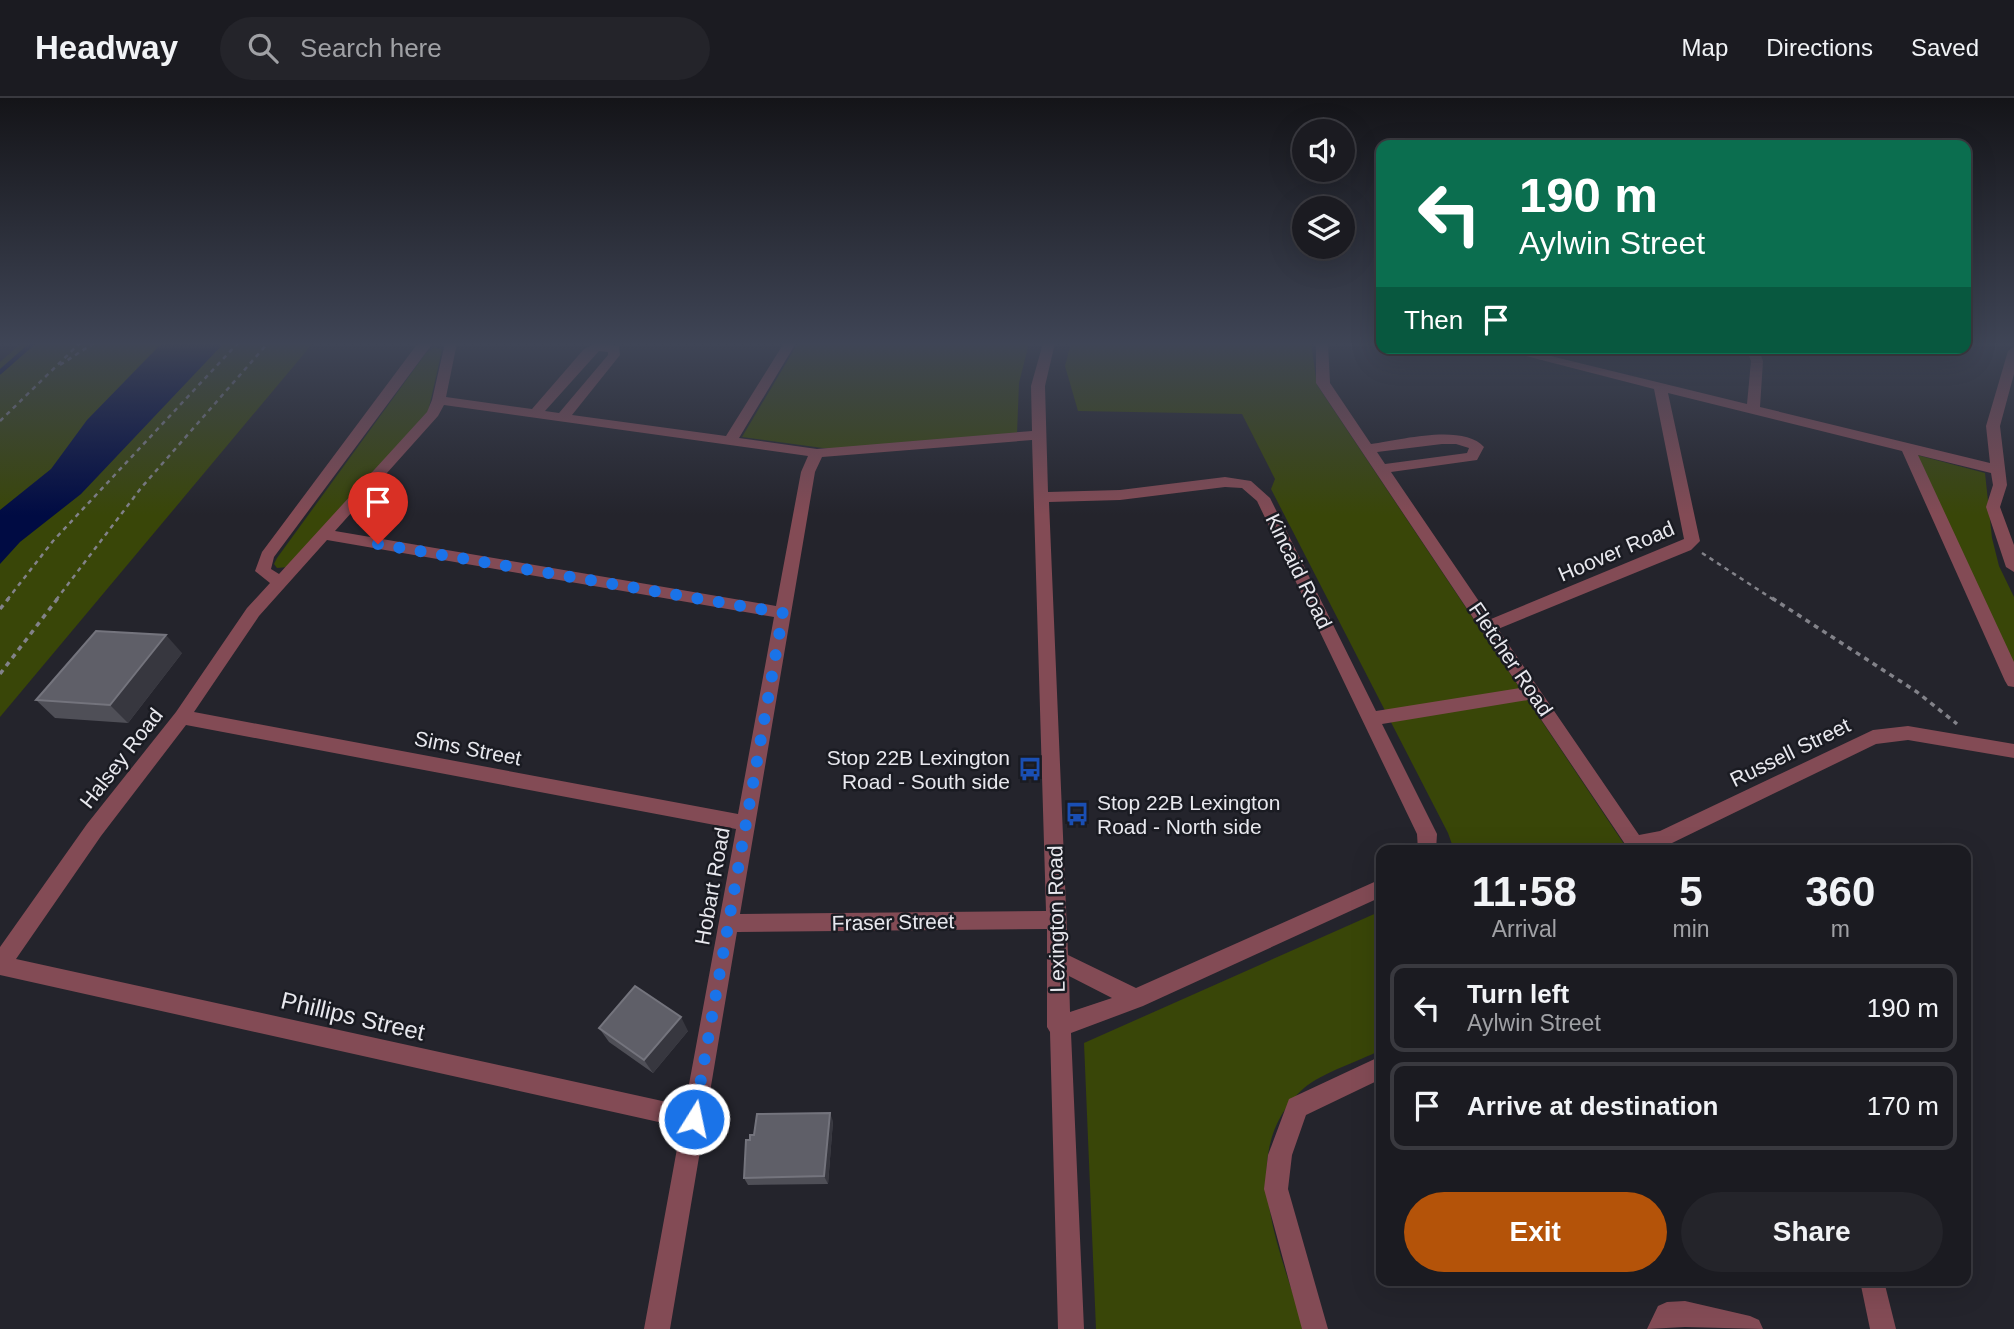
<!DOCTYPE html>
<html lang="en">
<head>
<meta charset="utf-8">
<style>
  :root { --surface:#1b1b21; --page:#24242a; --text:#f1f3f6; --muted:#a0a1a5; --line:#39393f; --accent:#b45309 }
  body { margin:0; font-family:Arial,sans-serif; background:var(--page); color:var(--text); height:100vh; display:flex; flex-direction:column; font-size:26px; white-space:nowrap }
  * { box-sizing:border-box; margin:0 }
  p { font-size:23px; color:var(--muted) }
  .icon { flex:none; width:38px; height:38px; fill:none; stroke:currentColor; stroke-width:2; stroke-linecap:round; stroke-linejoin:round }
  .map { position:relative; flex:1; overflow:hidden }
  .side { position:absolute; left:1376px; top:747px; width:595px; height:441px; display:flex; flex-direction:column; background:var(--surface); border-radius:14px; box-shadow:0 7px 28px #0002,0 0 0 2px var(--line) }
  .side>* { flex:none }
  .top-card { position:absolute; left:1376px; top:42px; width:595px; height:214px; border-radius:14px; box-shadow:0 7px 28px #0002,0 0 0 2px var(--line); background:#0b6e4f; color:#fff; overflow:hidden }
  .fabs { position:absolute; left:1292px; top:21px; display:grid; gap:14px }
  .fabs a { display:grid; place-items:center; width:63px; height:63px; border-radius:50%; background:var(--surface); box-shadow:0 7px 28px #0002,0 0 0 2px var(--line); font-size:35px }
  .pin { position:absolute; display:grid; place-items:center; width:60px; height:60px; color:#fff; margin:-72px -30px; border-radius:50% 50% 50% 0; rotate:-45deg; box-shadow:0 0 7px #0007 }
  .pin .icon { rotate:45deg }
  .me { position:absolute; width:77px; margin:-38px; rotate:10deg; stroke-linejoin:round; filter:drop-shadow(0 0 5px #0008) }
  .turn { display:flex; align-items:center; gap:24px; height:147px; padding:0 28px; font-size:32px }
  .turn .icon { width:91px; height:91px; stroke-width:2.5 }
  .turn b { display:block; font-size:49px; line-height:60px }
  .then { display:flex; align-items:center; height:66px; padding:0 28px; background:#0003; gap:14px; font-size:26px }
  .eta { display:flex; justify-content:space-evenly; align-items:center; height:119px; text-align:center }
  .eta b { font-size:42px; font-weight:800; line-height:49px }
  .button { display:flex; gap:14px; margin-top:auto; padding:14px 28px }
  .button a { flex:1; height:80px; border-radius:42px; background:var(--accent); color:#fff; font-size:28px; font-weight:800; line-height:80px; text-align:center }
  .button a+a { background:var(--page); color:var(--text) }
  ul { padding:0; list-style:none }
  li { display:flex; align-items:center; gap:21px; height:88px; margin:0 14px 10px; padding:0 14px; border:4px solid var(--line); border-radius:14px }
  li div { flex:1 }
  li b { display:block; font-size:26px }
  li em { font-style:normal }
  header { display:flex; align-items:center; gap:42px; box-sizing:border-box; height:98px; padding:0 35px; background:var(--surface); border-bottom:2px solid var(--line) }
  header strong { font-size:33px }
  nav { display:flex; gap:38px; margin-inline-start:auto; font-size:24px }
  .search { width:490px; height:63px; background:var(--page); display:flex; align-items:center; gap:18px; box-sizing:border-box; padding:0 24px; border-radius:38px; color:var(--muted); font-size:26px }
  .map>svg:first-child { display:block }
  .green { fill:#394608 }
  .water { fill:#000b43 }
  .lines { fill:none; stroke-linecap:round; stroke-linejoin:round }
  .stream { stroke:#000b43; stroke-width:4.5 }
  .path-far1 { stroke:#828289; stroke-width:2.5; stroke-dasharray:4.5 4.5; stroke-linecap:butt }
  .path { stroke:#828289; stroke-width:3.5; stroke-dasharray:5 5; stroke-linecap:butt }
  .street { fill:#834b55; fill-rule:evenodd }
  .wall { fill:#4f4f57 }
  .shaded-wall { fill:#37373f }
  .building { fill:#5f5f68; stroke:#74747d; stroke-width:2 }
  .route { stroke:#1a73e8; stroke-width:12; stroke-dasharray:0 21.6 }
  .labels { text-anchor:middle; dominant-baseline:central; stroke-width:5; stroke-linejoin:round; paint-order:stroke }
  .street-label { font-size:21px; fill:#e8e8ee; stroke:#1a1b22 }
  .poi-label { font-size:21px; fill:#e8e8ee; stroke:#1a1b22; text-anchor:end }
  .near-street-label { font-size:24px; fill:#e8e8ee; stroke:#1a1b22 }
</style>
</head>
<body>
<header>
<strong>Headway</strong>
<div class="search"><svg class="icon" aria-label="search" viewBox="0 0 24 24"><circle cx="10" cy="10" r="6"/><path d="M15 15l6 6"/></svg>Search here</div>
<nav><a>Map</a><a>Directions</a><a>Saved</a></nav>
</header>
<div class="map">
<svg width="2014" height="1231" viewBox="0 0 2014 1231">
  <rect width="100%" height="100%" fill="#24242c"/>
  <!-- green -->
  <g class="green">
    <polygon points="22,245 313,245 0,619 0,264"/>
    <polygon points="798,245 1029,245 1019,285 1017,336 830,351 742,339"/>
    <polygon points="1071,245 1311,245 1317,287 1628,752 1454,752 1448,735 1271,391 1275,381 1242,316 1078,313 1065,268"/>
    <polygon points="435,249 442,252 428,314 288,469 277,470 274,466 277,460 426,255"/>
    <polygon points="1917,357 1985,375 1992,440 1999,468 2014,499 2014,571"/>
    <path d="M1381,813v139c-22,11 -59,23 -77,38 -72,64 -22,165 0,241h-208l-12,-286z"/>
  </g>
  <!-- water -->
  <polygon class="water" points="162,245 224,245 81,396 20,444 0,466 0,412 51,371 87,322"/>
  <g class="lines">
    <!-- stream -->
    <polyline class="stream" points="0,274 33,245"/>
    <!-- path-far1 -->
    <g class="path-far1">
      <polyline points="60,267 94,245"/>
      <polyline points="0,323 80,245"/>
      <polyline points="1702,455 1774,502"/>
      <polyline points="7,502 53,443 238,245"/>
      <polyline points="56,502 141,390 268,245"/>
    </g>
    <!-- path -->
    <g class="path">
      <polyline points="1772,500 1917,594 1957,626"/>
      <polyline points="0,511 9,500"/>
      <polyline points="0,576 58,500"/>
    </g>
    <!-- street -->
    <g class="street">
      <path d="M418,245h15l-159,214 -3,12 8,5 148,-162 5,-12 13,-57h12l-11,54 86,12 52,-60 13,-6 22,3 1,9 -48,60 154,21 58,-93h12l-57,95 78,11 215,-18 -1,-45 12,-43h12l-10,43 3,106 72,-2 105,-13 26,4 19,17 106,213 144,-23 -204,-305v-40h12l2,40 41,61c29,-4 92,-21 113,3l-7,13 -86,12 100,147 193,-80 -30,-150 -159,-41h23l229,56 4,-43 -5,-13h12l5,13 -3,46 230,56 -4,-37 22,-75 6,-4v27l-14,52 7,59 -7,22 14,38v27l-8,-5 -20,-60 7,-22 -2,-12 -73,-18 96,207v25l-6,-1 -3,-5 -103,-230 -234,-58 32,148 -9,9 -193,79 141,206 21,-4 213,-101 35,-4 106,18v14l-106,-18 -32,4 -206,100 -22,6h-19l-101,-150 -146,24 55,110 -1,16h-18l-1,-16 -160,-333 -15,-13 -17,-1 -105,13 -71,2 19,453 68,33 245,-109v18l-238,109 -72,27 13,296h-26l-8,-297 -3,-5v-98l-310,3 -67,397h-26l37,-202 -681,-152v-28l87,-123 89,-112 71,-104 23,-25 -15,-12 7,-19zM599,253l9,1v3l-49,58 -14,-2zM444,307l364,51 -7,16 -25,134 -441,-75 103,-115zM1032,342l14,471 -306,3 75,-442 7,-15zM1442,346h14l13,4 -2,5 -82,11 -8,-12zM327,442l447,77 -36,197 -544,-102 65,-96zM186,627l550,104 -51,277 -669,-147 85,-123zM1069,878l43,22 -42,14z"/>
      <polygon points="1381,958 1381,981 1306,1017 1292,1057 1288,1091 1328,1231 1302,1231 1264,1091 1268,1057 1289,1001"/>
      <polygon points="1860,1183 1884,1183 1896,1231 1870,1231"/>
      <polygon points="1685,1203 1750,1218 1759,1222 1763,1231 1685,1229 1647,1231 1658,1208 1667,1204"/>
    </g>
  </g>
  <!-- wall -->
  <g class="wall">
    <polygon points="182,555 128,625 55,620 36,602"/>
    <polygon points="599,930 688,933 653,975 609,944"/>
    <polygon points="833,1023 828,1086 748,1087 744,1080 750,1042 754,1037"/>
  </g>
  <!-- shaded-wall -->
  <g class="shaded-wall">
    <polygon points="166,537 182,555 128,625 110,607"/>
    <polygon points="681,919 688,933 653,975 644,962"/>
    <polygon points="830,1015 833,1023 828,1086 824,1078"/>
  </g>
  <!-- building -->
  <g class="building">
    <polygon points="96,533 166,537 110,607 36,602"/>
    <polygon points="635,888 681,919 644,962 599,930"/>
    <polygon points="830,1015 824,1078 744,1080 746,1042 750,1042 750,1037 754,1037 757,1016"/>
  </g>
  <!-- sky -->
  <linearGradient id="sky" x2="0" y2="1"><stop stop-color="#141418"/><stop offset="0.59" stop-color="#3f4556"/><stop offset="1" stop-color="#3f4556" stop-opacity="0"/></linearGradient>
  <rect width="2014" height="417" fill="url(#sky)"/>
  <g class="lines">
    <!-- route -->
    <polyline class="route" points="378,446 783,515 694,1021"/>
  </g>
  <!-- icons -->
  <defs>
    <g id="bus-bare" transform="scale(1.89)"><path d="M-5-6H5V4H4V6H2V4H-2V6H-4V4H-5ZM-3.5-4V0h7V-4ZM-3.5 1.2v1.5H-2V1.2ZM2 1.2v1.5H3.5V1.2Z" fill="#1a4fb4" stroke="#1a1b22" stroke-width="2.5" paint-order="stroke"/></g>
  </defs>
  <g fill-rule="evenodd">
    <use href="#bus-bare" x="1030" y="671"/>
    <use href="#bus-bare" x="1077" y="716"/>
  </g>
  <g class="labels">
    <!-- street labels -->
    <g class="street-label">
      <text transform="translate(1616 453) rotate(-23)">Hoover Road</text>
      <text transform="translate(1299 473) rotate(64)">Kincaid Road</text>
      <text transform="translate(1511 561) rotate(56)">Fletcher Road</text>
      <text transform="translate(468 650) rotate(11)">Sims Street</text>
      <text transform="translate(1790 654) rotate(-26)">Russell Street</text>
      <text transform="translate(121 660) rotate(-52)">Halsey Road</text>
      <text transform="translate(712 788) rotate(-80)">Hobart Road</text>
      <text transform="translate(1056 821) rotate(-91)">Lexington Road</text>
      <text transform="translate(893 824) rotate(-1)">Fraser Street</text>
    </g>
    <!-- poi labels -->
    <g class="poi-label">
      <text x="1010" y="659">Stop 22B Lexington<tspan x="1010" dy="24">Road - South side</tspan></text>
      <text x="1097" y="704" text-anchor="start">Stop 22B Lexington<tspan x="1097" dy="24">Road - North side</tspan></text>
    </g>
    <!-- near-street labels -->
    <g class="near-street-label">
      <text transform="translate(353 918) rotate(13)">Phillips Street</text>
    </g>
  </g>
</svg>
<div class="fabs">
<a><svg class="icon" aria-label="sound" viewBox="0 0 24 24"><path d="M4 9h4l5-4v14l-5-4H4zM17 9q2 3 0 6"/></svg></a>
<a><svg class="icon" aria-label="layers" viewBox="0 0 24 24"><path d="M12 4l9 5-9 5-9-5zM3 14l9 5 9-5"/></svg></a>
</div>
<div class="pin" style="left:378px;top:446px;background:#d93025"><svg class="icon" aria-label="arrive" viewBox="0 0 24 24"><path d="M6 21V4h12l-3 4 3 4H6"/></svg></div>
<svg class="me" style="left:694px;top:1021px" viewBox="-20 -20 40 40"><circle r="17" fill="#1a73e8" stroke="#fff" stroke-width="3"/><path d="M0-11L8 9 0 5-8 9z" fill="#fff"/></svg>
<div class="top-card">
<div class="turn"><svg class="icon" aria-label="left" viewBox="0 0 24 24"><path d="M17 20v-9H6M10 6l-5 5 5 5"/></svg><div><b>190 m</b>Aylwin Street</div></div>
<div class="then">Then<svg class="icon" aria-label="arrive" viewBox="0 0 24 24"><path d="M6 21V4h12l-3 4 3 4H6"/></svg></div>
</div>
<section class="side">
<div class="eta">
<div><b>11:58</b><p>Arrival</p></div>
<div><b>5</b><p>min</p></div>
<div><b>360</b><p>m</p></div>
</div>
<ul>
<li><svg class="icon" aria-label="left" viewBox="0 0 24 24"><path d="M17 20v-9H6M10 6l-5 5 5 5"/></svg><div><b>Turn left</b><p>Aylwin Street</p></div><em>190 m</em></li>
<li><svg class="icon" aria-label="arrive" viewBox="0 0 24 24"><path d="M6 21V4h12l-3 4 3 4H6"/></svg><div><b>Arrive at destination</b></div><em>170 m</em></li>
</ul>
<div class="button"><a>Exit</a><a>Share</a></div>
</section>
</div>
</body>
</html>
